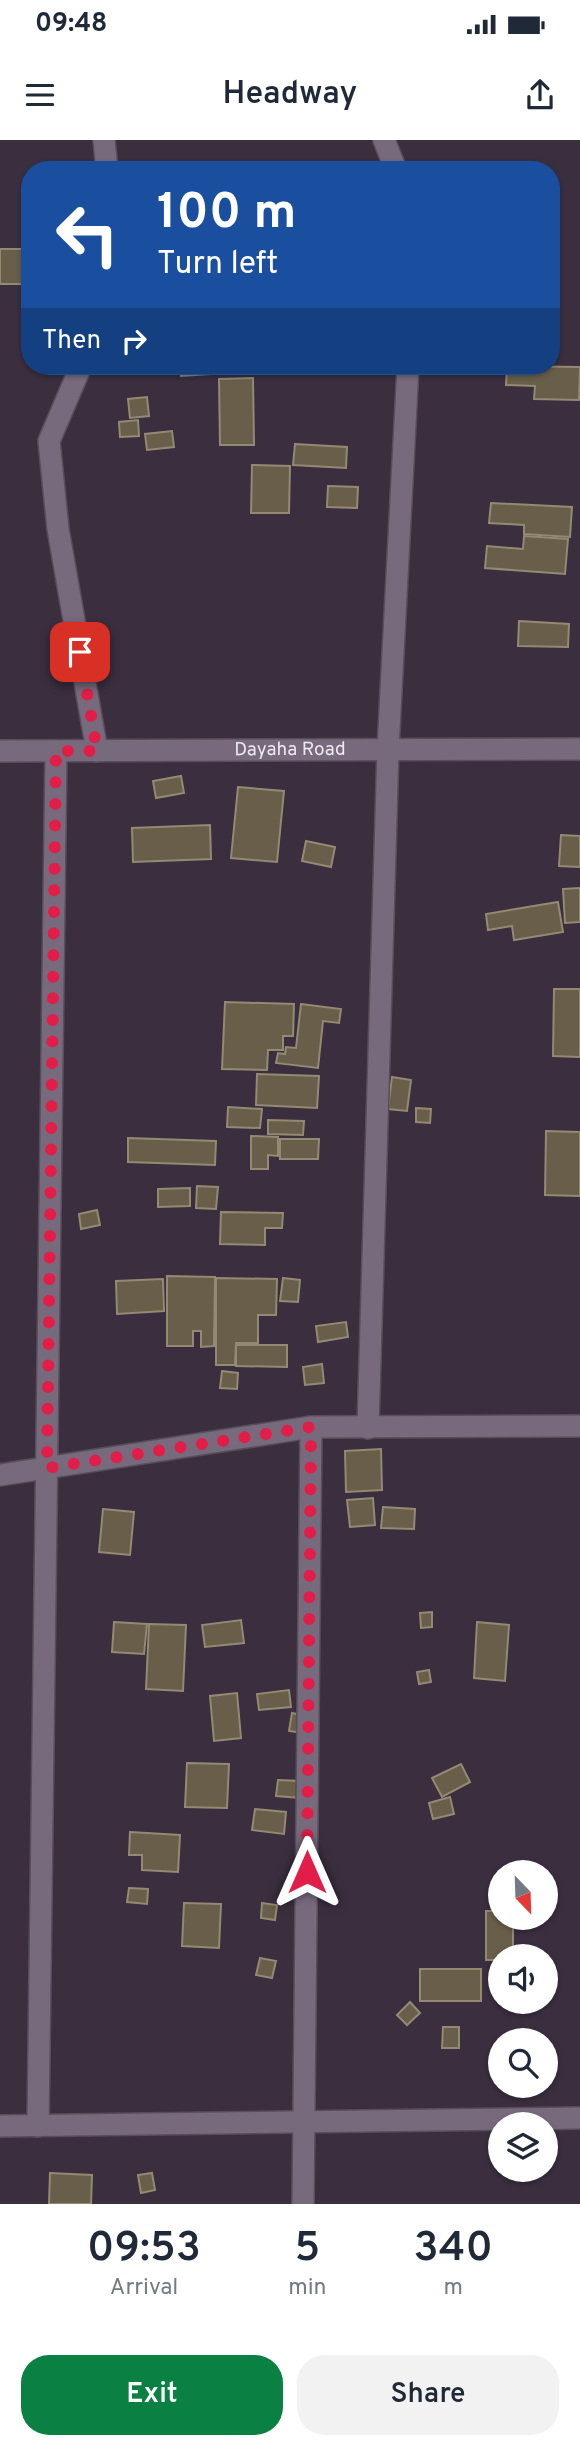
<!DOCTYPE html>
<html lang="en">
<head>
<meta charset="utf-8">
<style>
  :root { --surface:#fff; --page:#f2f2f3; --text:#1f2937; --muted:#747a83; --accent:#0b8043 }
  body { margin:0; font-family:Overpass,sans-serif; background:var(--page); color:var(--text); height:100vh; display:flex; flex-direction:column; font-size:26px; white-space:nowrap }
  * { box-sizing:border-box; margin:0 }
  p { font-size:23px; color:var(--muted) }
  .icon { flex:none; width:38px; height:38px; fill:none; stroke:currentColor; stroke-width:2; stroke-linecap:round; stroke-linejoin:round }
  .map { position:relative; height:2064px; overflow:hidden }
  .side { display:flex; flex-direction:column; background:var(--surface); flex:1 }
  .side>* { flex:none }
  .guide { position:absolute; left:21px; top:21px; width:539px; height:214px; border-radius:28px; box-shadow:0 2px 5px #0004; background:#1a4fa0; color:#fff; overflow:hidden }
  .needle { width:46px; rotate:157deg }
  .buttons { position:absolute; left:488px; top:1720px; display:grid; gap:14px }
  .buttons a { display:grid; place-items:center; width:70px; height:70px; border-radius:50%; background:var(--surface); box-shadow:0 2px 5px #0004; font-size:35px }
  .pin { position:absolute; display:grid; place-items:center; width:60px; height:60px; color:#fff; margin:-30px; border-radius:14px; box-shadow:0 4px 10px #0006 }
  .me { position:absolute; width:77px; margin:-38px; rotate:0deg; stroke-linejoin:round; filter:drop-shadow(0 0 5px #0008) }
  .turn { display:flex; align-items:center; gap:24px; height:147px; padding:0 21px; font-size:32px }
  .turn .icon { width:91px; height:91px; stroke-width:2.5 }
  .turn b { display:block; font-size:49px; line-height:60px }
  .then { display:flex; align-items:center; height:66px; padding:0 21px; background:#0003; gap:14px; font-size:26px }
  .eta { display:flex; justify-content:space-evenly; align-items:center; height:119px; text-align:center }
  .eta b { font-size:42px; font-weight:600; line-height:49px }
  .cta { display:flex; gap:14px; margin-top:auto; padding:14px 21px }
  .cta a { flex:1; height:80px; border-radius:28px; background:var(--accent); color:#fff; font-size:28px; font-weight:600; line-height:80px; text-align:center }
  .cta a+a { background:var(--page); color:var(--text) }
  .status { display:flex; justify-content:space-between; align-items:center; height:49px; padding:0 35px; background:var(--surface); direction:ltr }
  .status svg { height:19px; fill:currentColor }
  header { display:flex; justify-content:space-between; align-items:center; height:91px; padding:0 21px; background:var(--surface); font-size:32px; font-weight:600 }
  .map>svg:first-child { display:block }
  .building { fill:#685e49; stroke:#948973; stroke-width:2 }
  .lines { fill:none; stroke-linecap:round; stroke-linejoin:round }
  .street-casing { stroke:#574d5b; stroke-width:24 }
  .street { stroke:#776a7d; stroke-width:21 }
  .route { stroke:#e11d48; stroke-width:12; stroke-dasharray:0 21.6 }
  .labels { text-anchor:middle; dominant-baseline:central; stroke-width:5; stroke-linejoin:round; paint-order:stroke }
  .street-label { font-size:19px; fill:#efe8f3; stroke:#1e1820 }
</style>
</head>
<body>
<div class="status"><b>09:48</b><svg viewBox="0 0 49 12"><path d="M0 12V9h3v3zM5 12V6h3v6zM10 12V3h3v9zM15 12V0h3v12zM26 1h20v11H26zM47 4h2v5h-2z"/></svg></div>
<header><svg class="icon" aria-label="menu" viewBox="0 0 24 24"><path d="M4 6h16M4 12h16M4 18h16"/></svg>Headway<svg class="icon" aria-label="share" viewBox="0 0 24 24"><path d="M12 15V3M7 8l5-5 5 5M5 13v7h14v-7"/></svg></header>
<div class="map">
<svg width="580" height="2064" viewBox="0 0 580 2064">
  <rect width="100%" height="100%" fill="#3a2e3f"/>
  <!-- building -->
  <g class="building">
    <rect x="0" y="109" width="30" height="35"/>
    <polygon points="180,226 257,226 257,231 181,236"/>
    <polygon points="507,226 580,227 579,260 534,259 535,246 506,245"/>
    <polygon points="253,238 254,305 220,305 219,239"/>
    <polygon points="147,257 149,276 130,278 128,259"/>
    <polygon points="138,280 139,296 120,297 119,282"/>
    <polygon points="172,291 174,307 147,310 145,294"/>
    <polygon points="295,304 347,307 346,328 293,325"/>
    <polygon points="252,325 290,326 289,373 251,373"/>
    <polygon points="328,346 358,347 357,368 327,367"/>
    <polygon points="491,363 572,367 570,397 524,394 524,385 489,383"/>
    <polygon points="524,396 568,399 565,434 485,428 487,406 523,409"/>
    <polygon points="519,481 569,484 568,507 518,506"/>
    <polygon points="181,636 184,653 156,658 153,641"/>
    <polygon points="238,647 284,651 277,722 231,718"/>
    <polygon points="210,685 211,719 133,722 132,688"/>
    <polygon points="561,695 580,696 580,727 559,726"/>
    <polygon points="306,701 335,707 331,727 302,721"/>
    <polygon points="580,748 580,782 565,783 563,749"/>
    <polygon points="558,762 563,792 514,800 512,786 488,790 486,774"/>
    <polygon points="554,849 580,849 580,917 553,916"/>
    <polygon points="225,862 294,864 293,896 283,896 283,910 268,910 267,930 222,929"/>
    <polygon points="301,864 341,869 339,883 323,881 318,928 276,923 278,913 285,914 286,907 296,908"/>
    <polygon points="257,934 319,936 317,968 256,965"/>
    <polygon points="392,937 411,940 407,971 388,969"/>
    <polygon points="228,967 262,969 260,988 227,987"/>
    <polygon points="416,968 431,969 430,983 416,982"/>
    <polygon points="268,980 304,981 303,995 268,994"/>
    <polygon points="546,991 580,992 580,1056 545,1055"/>
    <polygon points="251,996 278,997 278,1016 268,1015 268,1029 251,1029"/>
    <polygon points="128,998 216,1001 215,1025 128,1022"/>
    <polygon points="280,999 319,999 318,1019 280,1019"/>
    <polygon points="197,1046 218,1047 216,1069 196,1068"/>
    <polygon points="190,1048 190,1066 158,1067 158,1049"/>
    <polygon points="97,1070 100,1085 81,1089 79,1074"/>
    <polygon points="221,1072 283,1073 282,1088 265,1088 265,1105 220,1104"/>
    <polygon points="167,1136 215,1137 214,1206 201,1207 201,1191 193,1191 193,1206 167,1206"/>
    <polygon points="216,1138 277,1139 276,1175 258,1175 258,1203 236,1203 235,1225 216,1225"/>
    <polygon points="283,1138 300,1140 298,1162 280,1161"/>
    <polygon points="163,1139 164,1171 117,1174 116,1141"/>
    <polygon points="346,1182 348,1197 318,1202 316,1186"/>
    <polygon points="236,1205 287,1205 287,1227 236,1226"/>
    <polygon points="322,1224 324,1243 305,1245 303,1227"/>
    <polygon points="222,1231 238,1233 237,1249 220,1248"/>
    <polygon points="381,1309 382,1350 346,1352 345,1311"/>
    <polygon points="373,1358 375,1385 350,1387 347,1360"/>
    <polygon points="383,1367 415,1369 414,1389 381,1388"/>
    <polygon points="103,1369 134,1372 130,1415 99,1412"/>
    <polygon points="432,1472 432,1487 421,1488 420,1473"/>
    <polygon points="241,1480 244,1503 205,1507 202,1485"/>
    <polygon points="114,1482 147,1484 144,1514 112,1512"/>
    <polygon points="477,1482 509,1485 505,1541 474,1538"/>
    <polygon points="149,1484 186,1485 183,1551 146,1549"/>
    <polygon points="429,1530 431,1542 419,1544 417,1532"/>
    <polygon points="289,1550 291,1567 259,1570 257,1554"/>
    <polygon points="237,1553 241,1598 214,1601 210,1556"/>
    <polygon points="292,1573 306,1576 303,1593 289,1591"/>
    <polygon points="187,1623 229,1624 227,1668 185,1667"/>
    <polygon points="461,1624 470,1642 442,1657 432,1638"/>
    <polygon points="278,1640 301,1641 300,1658 276,1656"/>
    <polygon points="450,1657 454,1674 433,1679 429,1663"/>
    <polygon points="255,1669 286,1672 284,1694 252,1690"/>
    <polygon points="130,1692 180,1695 178,1732 142,1730 142,1715 129,1715"/>
    <polygon points="129,1748 148,1749 147,1764 127,1762"/>
    <polygon points="184,1763 221,1764 219,1808 182,1806"/>
    <polygon points="262,1763 277,1765 275,1780 261,1778"/>
    <polygon points="486,1771 500,1771 500,1778 513,1778 513,1816 500,1816 500,1820 486,1820"/>
    <polygon points="260,1818 276,1821 272,1838 256,1835"/>
    <rect x="420" y="1829" width="61" height="32"/>
    <polygon points="410,1862 420,1873 407,1885 397,1875"/>
    <polygon points="443,1887 459,1887 459,1908 442,1908"/>
    <polygon points="50,2033 92,2035 91,2064 49,2064"/>
    <polygon points="152,2033 155,2050 141,2053 138,2035"/>
  </g>
  <g class="lines">
    <!-- street casing -->
    <g class="street-casing">
      <g id="street">
        <polyline points="104,0 107,30"/>
        <polyline points="384,0 396,30"/>
        <polyline points="81,226 49,301 58,389 97,611"/>
        <path id="s1" d="M0,611l580,-2"/>
        <polyline points="368,1288 388,609 408,226"/>
        <polyline points="0,1335 311,1287 580,1286"/>
        <polyline points="0,1986 580,1978"/>
        <polyline points="38,1986 56,611"/>
        <polyline points="303,2064 311,1287"/>
      </g>
    </g>
    <!-- street -->
    <use href="#street" class="street"/>
  </g>
  <g class="lines">
    <!-- route -->
    <polyline class="route" points="80,512 97,611 56,611 47,1328 311,1287 307,1732"/>
  </g>
  <g class="labels">
    <!-- street labels -->
    <g class="street-label">
      <text stroke="none"><textPath href="#s1" startOffset="290">Dayaha Road</textPath></text>
    </g>
  </g>
</svg>
<div class="buttons">
<a><svg class="needle" viewBox="-14 -14 28 28"><path d="M0-13l5 13h-10z" fill="#e53935"/><path d="M0 13l5-13h-10z" fill="#747a83"/></svg></a>
<a><svg class="icon" aria-label="sound" viewBox="0 0 24 24"><path d="M4 9h4l5-4v14l-5-4H4zM17 9q2 3 0 6"/></svg></a>
<a><svg class="icon" aria-label="search" viewBox="0 0 24 24"><circle cx="10" cy="10" r="6"/><path d="M15 15l6 6"/></svg></a>
<a><svg class="icon" aria-label="layers" viewBox="0 0 24 24"><path d="M12 4l9 5-9 5-9-5zM3 14l9 5 9-5"/></svg></a>
</div>
<div class="pin" style="left:80px;top:512px;background:#d93025"><svg class="icon" aria-label="arrive" viewBox="0 0 24 24"><path d="M6 21V4h12l-3 4 3 4H6"/></svg></div>
<svg class="me" style="left:307px;top:1732px" viewBox="-20 -20 40 40"><path d="M0-17L14 15 0 8-14 15z" fill="#e11d48" stroke="#fff" stroke-width="4"/></svg>
<div class="guide">
<div class="turn"><svg class="icon" aria-label="left" viewBox="0 0 24 24"><path d="M17 20v-9H6M10 6l-5 5 5 5"/></svg><div><b>100 m</b>Turn left</div></div>
<div class="then">Then<svg class="icon" aria-label="right" viewBox="0 0 24 24"><path d="M7 20v-9h11M14 6l5 5-5 5"/></svg></div>
</div>
</div>
<section class="side">
<div class="eta">
<div><b>09:53</b><p>Arrival</p></div>
<div><b>5</b><p>min</p></div>
<div><b>340</b><p>m</p></div>
</div>
<div class="cta"><a>Exit</a><a>Share</a></div>
</section>
</body>
</html>
